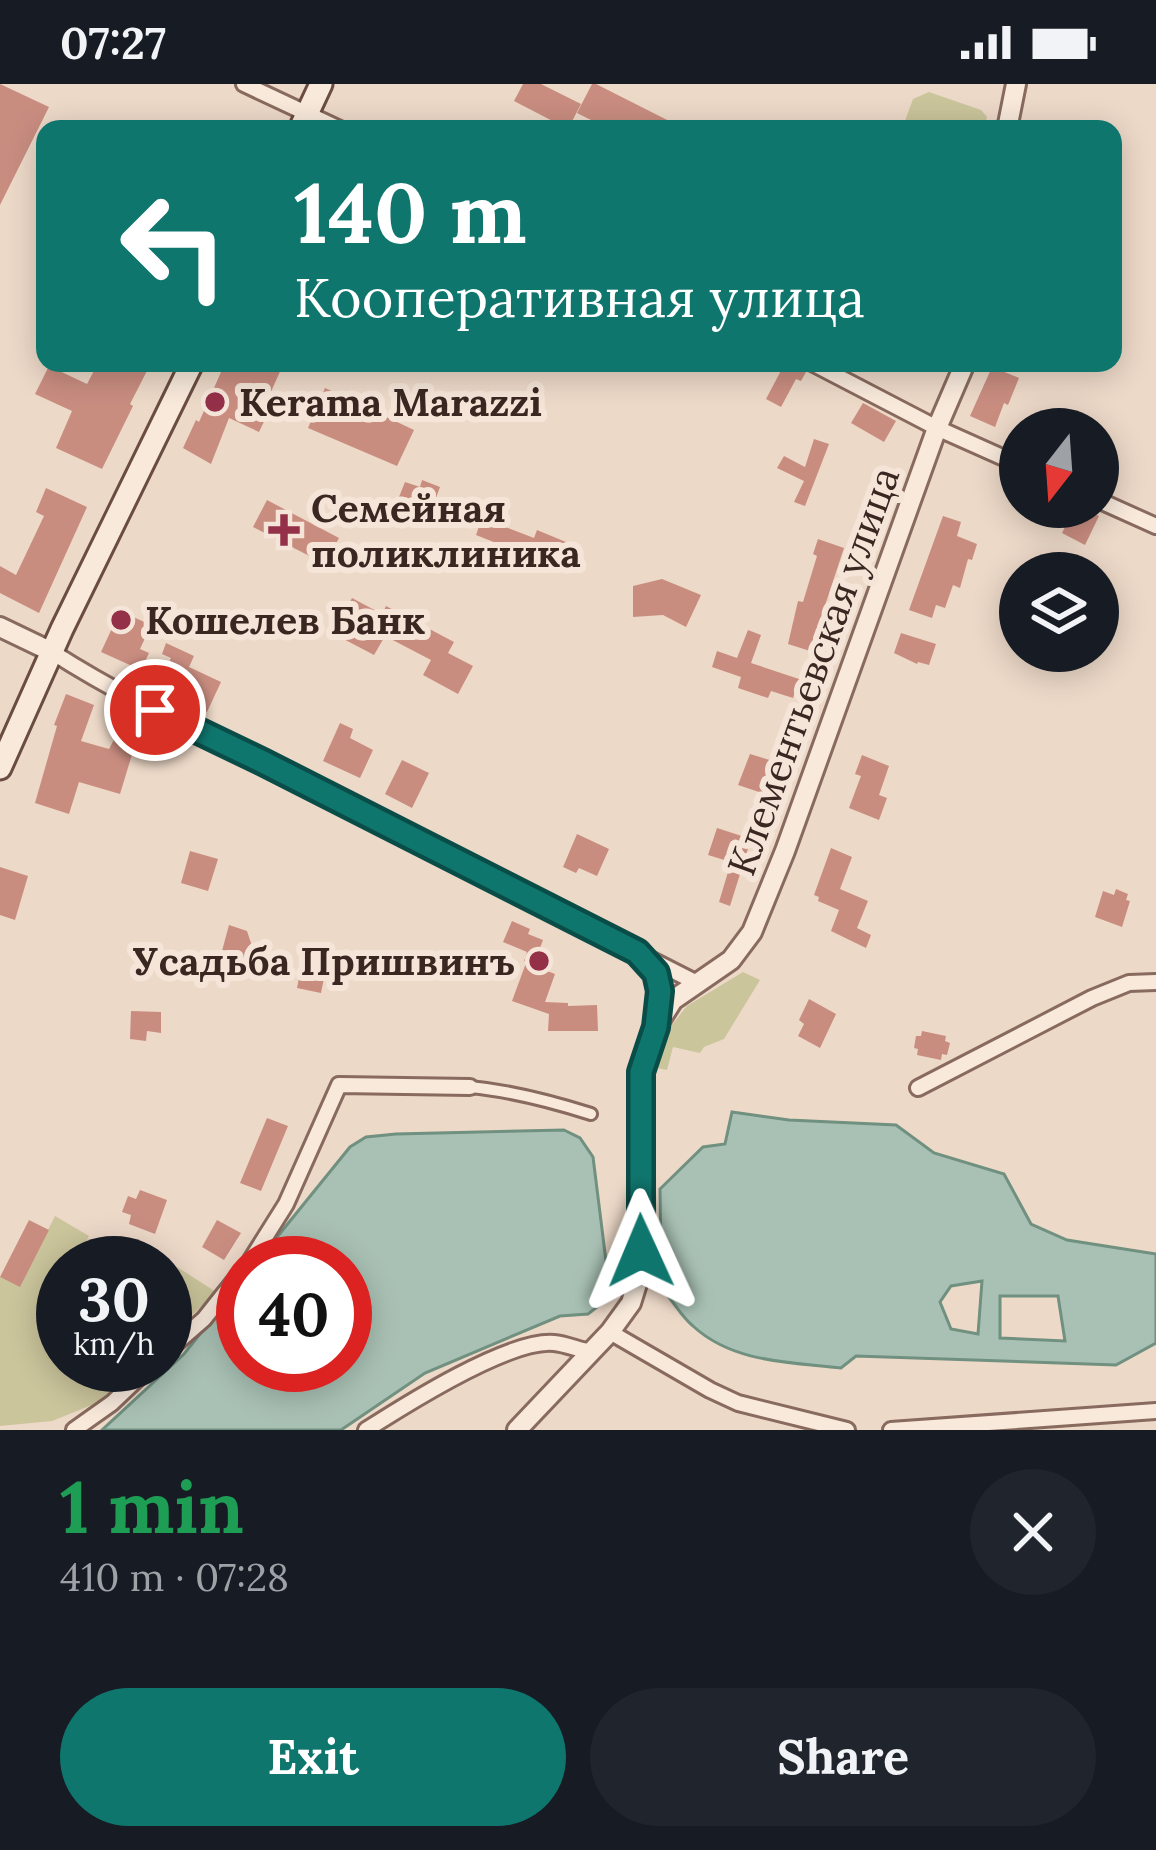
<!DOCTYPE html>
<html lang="en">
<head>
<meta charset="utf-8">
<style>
  :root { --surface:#171b24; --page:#20242c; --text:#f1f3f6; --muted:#9ea1a6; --accent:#0f766e }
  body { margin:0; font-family:Lora,serif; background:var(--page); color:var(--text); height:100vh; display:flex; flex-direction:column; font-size:45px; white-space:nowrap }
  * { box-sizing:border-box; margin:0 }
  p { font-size:39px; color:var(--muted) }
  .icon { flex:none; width:66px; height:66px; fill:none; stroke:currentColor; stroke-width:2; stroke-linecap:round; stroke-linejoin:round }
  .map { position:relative; height:1346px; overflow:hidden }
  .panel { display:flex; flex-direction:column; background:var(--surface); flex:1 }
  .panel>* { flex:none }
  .top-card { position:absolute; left:36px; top:36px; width:1086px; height:252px; border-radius:24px; box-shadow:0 6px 30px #0003; background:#0f766e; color:#fff; overflow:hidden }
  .needle { width:78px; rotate:197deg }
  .fabs { position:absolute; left:999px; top:324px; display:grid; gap:24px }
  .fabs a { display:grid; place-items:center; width:120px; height:120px; border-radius:50%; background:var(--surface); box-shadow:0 6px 30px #0003; font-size:60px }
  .speed { position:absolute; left:36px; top:1152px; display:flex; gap:24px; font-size:60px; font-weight:700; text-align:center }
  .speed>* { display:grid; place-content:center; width:156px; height:156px; border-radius:50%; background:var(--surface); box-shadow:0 6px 30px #0003; line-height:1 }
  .speed small { font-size:30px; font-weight:400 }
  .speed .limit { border:18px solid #d22; background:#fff; color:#111 }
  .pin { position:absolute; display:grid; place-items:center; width:102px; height:102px; color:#fff; margin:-51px; border:6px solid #fff; border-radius:50%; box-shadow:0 3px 12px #0007 }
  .me { position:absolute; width:132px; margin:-66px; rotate:359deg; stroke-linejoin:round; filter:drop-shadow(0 0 9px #0008) }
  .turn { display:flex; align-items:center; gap:42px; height:252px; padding:0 60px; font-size:54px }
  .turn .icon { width:156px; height:156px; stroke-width:2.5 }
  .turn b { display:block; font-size:84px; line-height:102px }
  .round { display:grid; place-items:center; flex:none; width:126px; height:126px; border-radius:63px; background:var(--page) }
  .head { display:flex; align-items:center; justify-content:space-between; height:204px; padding:0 60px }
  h1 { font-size:72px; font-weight:800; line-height:90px; color:#1e9e55 }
  .action { display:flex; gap:24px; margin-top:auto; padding:24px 60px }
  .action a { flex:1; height:138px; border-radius:72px; background:var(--accent); color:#fff; font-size:48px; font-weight:800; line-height:138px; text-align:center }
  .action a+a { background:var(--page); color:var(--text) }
  .status { display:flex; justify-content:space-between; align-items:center; height:84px; padding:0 60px; background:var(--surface); direction:ltr }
  .status svg { height:33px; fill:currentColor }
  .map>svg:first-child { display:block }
  .green { fill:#cbc59c }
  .water { fill:#a9c1b4; stroke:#709080; stroke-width:3; fill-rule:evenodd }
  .building { fill:#c98d80 }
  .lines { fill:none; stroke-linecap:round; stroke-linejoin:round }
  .pedestrian-casing { stroke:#886a5e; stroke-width:16 }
  .minor-casing { stroke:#886a5e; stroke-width:20 }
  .tertiary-casing { stroke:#886a5e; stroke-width:24 }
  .secondary-casing { stroke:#6a4c41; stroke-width:27 }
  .pedestrian { stroke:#f8e9db; stroke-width:10 }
  .minor { stroke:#f8e9db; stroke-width:14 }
  .tertiary { stroke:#f8e9db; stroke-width:18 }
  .secondary { stroke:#f8e9db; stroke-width:21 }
  .route-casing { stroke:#0a4d48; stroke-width:30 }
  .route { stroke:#0f766e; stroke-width:21 }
  .poi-dot { fill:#953049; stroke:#f5e5d8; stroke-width:4.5 }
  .labels { text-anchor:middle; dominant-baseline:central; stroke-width:12; stroke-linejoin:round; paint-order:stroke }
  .poi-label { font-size:39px; font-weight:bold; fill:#3a2721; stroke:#f5e5d8; text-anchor:start }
  .street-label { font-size:39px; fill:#3a2721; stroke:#f5e5d8 }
</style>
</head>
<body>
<div class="status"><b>07:27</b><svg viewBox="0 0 49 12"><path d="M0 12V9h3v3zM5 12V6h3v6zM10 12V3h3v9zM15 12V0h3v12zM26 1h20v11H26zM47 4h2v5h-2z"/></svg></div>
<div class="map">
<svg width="1156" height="1346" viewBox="0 0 1156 1346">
  <rect width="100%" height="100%" fill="#edd9c8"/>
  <!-- green -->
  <g class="green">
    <polygon points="929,8 981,26 987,33 984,45 902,45 913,15"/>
    <polygon points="743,888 760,896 724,955 704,963 700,969 673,963 667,986 657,984 664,951 687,922"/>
    <polygon points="55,1132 89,1152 81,1169 102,1179 63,1179 63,1281 140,1281 102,1317 52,1337 0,1342 0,1193 20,1202"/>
    <polygon points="154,1168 216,1208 165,1257 165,1179 149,1179"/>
  </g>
  <!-- water -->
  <g class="water">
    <path d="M732,1028l57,8 107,5 38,28 70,21 27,50 36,16 89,14v89l-40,22 -260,-9 -15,12c-51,-6 -108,-5 -148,-42 -10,-8 -17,-20 -25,-30l6,-26 -13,-11 -1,-70 43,-42 22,-3zM982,1197l-4,53 -27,-5 -11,-27 11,-16zM1058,1212l7,45 -65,-3v-42z"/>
    <polygon points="564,1046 580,1054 593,1073 607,1185 606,1216 588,1230 560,1232 425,1289 341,1346 102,1346 184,1270 243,1196 243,1281 345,1281 345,1179 256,1179 350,1063 366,1053 396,1050"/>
  </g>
  <!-- building -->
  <g class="building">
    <polygon points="0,0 49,23 0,121"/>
    <polygon points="523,0 541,0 581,20 568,45 514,17"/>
    <polygon points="592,0 596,0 685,45 609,45 577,29"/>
    <polygon points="98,279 151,279 130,320 133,322 102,385 56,364 72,327 35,310 49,282 87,300"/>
    <polygon points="225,279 273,279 282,283 266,319 272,321 259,348 229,334 211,380 183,364 196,336 199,338"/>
    <polygon points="785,279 797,279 806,288 801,297 796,295 781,323 766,315"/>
    <polygon points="992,283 1019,294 1008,321 1004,319 995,343 970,332"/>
    <polygon points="325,304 414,346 397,382 308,344"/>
    <polygon points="863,319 896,337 884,358 851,339"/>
    <polygon points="814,355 829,360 805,422 794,418 804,397 777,384 784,372 805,383"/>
    <polygon points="422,396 440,403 433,422 438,424 432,441 412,433 409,441 391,433 405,398 420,403"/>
    <polygon points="46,404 87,423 39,529 0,509 0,482 16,491 44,432 36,428"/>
    <polygon points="267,416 339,454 325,480 253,443"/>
    <polygon points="1075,423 1099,432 1085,461 1062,449"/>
    <polygon points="943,432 961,438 957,452 977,460 972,476 968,475 960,504 953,501 945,524 936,521 932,534 909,526"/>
    <polygon points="482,434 534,454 537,446 566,458 553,488 524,476 526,471 476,451"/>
    <polygon points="818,455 844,464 810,567 788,560 798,517 803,518 817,472 813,470"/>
    <polygon points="662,495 701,511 686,543 663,531 633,533 633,502"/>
    <polygon points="352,514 382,530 386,522 454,558 448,569 473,582 458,610 423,591 431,576 385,552 374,571 334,550"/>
    <polygon points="120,527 151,541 140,565 149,569 141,586 101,568"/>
    <polygon points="748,546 761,551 751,579 799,595 793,614 771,607 768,614 738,604 741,593 712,583 717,567 737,574"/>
    <polygon points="901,549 936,560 929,581 918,578 917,580 894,569"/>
    <polygon points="166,559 194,572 189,583 221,598 207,628 158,602 171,574 162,570"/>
    <polygon points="66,610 94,621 81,657 109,665 126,633 171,655 160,677 134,664 120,710 79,698 69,730 35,719 57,642 54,641"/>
    <polygon points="340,639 353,645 350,654 373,666 360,694 323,677"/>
    <polygon points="750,670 773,677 762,709 738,701"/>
    <polygon points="862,671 889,682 879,711 887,714 879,736 849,724 861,692 855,690"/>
    <polygon points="402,676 429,689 412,724 385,710"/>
    <polygon points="717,744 751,755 730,822 719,818 731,778 708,771"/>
    <polygon points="577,750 609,765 597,792 579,784 576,789 563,783"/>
    <polygon points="831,764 852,773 840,805 868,817 857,844 871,851 866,864 831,847 839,826 818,817 819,813 814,811"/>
    <polygon points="190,767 218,775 208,807 181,799"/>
    <polygon points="0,783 28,792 15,836 0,831"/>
    <polygon points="1116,805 1128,810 1126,816 1130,817 1122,843 1095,833 1103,807 1114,811"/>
    <polygon points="512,837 530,845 528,850 543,856 534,880 524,877 527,868 503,858"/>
    <polygon points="229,841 247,847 251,859 244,886 219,878"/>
    <polygon points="303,874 327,879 321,909 297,904"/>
    <polygon points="526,879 555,890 545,918 568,919 568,922 597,921 598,947 548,947 549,930 512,917"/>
    <polygon points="809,915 836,930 820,964 798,952 804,940 799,936"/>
    <polygon points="131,927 161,928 161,949 147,947 146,957 130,955"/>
    <polygon points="922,947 946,952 945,957 950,959 947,971 942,970 941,976 917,971 918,965 914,964 916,952 921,952"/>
    <polygon points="267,1034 288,1042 261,1107 240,1099"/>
    <polygon points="140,1106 167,1116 155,1150 129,1140 131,1131 122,1128 128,1112 136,1115"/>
    <polygon points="29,1136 49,1146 20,1203 0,1193"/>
    <polygon points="217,1136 241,1149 224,1176 202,1163"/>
  </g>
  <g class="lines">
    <!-- pedestrian casing -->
    <g class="pedestrian-casing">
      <path id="pedestrian" d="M470,1003c42,4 80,14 121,27"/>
    </g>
    <!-- minor casing -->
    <g class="minor-casing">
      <g id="minor">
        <polyline points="244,0 340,45"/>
        <polyline points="812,279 937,344 1020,381"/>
        <polyline points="1098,416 1156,442"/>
        <path d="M52,568c67,43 139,78 211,110l436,222"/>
        <path d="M644,875c18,19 15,38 12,63"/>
        <polyline points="918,1004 1092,914 1129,899 1156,898"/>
        <polyline points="249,1179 286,1120 339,1001 470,1003"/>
        <polyline points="610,1248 710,1306 738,1319 847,1346"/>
        <polyline points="165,1269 204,1235 243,1186"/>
        <polyline points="74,1346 112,1319 152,1281"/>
        <path d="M366,1346c39,-25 143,-91 188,-87 12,1 25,7 37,9"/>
        <polyline points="891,1346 1156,1327"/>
      </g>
    </g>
    <!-- tertiary casing -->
    <g class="tertiary-casing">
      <g id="tertiary">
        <polyline points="1007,45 1016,0"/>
        <polyline points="0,543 52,568"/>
        <polyline points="517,1346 610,1248 631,1219 640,1190 641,988 656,943 673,916 731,876 752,848 785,767 937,344 965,279"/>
      </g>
    </g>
    <!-- secondary casing -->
    <g class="secondary-casing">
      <g id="secondary">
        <polyline points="300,45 321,0"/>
        <polyline points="0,684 62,545 192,279"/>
      </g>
    </g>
    <!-- pedestrian -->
    <use href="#pedestrian" class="pedestrian"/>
    <!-- minor -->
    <use href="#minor" class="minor"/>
    <!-- tertiary -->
    <use href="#tertiary" class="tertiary"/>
    <!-- secondary -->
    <use href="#secondary" class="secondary"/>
  </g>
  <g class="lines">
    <!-- route casing -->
    <g class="route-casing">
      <polyline id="route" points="155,626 263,678 637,868 656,889 660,907 656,943 641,988 641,1167"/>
    </g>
    <!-- route -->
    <use href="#route" class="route"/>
  </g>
  <!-- markers -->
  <g class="poi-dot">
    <circle cx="215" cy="318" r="12"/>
    <path d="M278 428h12v12h12v12h-12v12h-12v-12h-12v-12h12z"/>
    <circle cx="121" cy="536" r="12"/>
    <circle cx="539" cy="877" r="12"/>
  </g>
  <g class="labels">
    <!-- poi labels -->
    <g class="poi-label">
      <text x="239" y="318">Kerama Marazzi</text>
      <text x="311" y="424">Семейная<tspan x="311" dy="45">поликлиника</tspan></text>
      <text x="145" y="536">Кошелев Банк</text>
      <text x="515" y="877" text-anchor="end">Усадьба Пришвинъ</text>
    </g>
    <!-- street labels -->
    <g class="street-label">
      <text transform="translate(813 587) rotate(-70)">Клементьевская улица</text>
    </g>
  </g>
</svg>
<div class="fabs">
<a><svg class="needle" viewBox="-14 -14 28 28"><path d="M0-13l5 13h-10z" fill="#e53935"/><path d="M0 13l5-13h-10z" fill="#9ea1a6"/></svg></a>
<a><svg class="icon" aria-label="layers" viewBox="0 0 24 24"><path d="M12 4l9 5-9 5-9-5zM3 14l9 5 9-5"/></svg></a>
</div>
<div class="speed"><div>30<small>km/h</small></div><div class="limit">40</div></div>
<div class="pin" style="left:155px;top:626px;background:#d93025"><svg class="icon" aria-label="arrive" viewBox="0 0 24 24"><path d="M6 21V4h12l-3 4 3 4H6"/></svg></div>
<svg class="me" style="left:641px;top:1167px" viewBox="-20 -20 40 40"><path d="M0-17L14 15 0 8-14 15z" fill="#0f766e" stroke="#fff" stroke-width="4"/></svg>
<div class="top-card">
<div class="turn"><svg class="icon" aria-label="left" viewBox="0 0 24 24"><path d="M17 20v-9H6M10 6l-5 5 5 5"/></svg><div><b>140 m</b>Кооперативная улица</div></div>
</div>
</div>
<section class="panel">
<div class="head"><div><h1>1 min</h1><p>410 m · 07:28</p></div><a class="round"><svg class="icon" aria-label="close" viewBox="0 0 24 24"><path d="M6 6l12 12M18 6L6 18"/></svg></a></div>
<div class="action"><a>Exit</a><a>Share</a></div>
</section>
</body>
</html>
